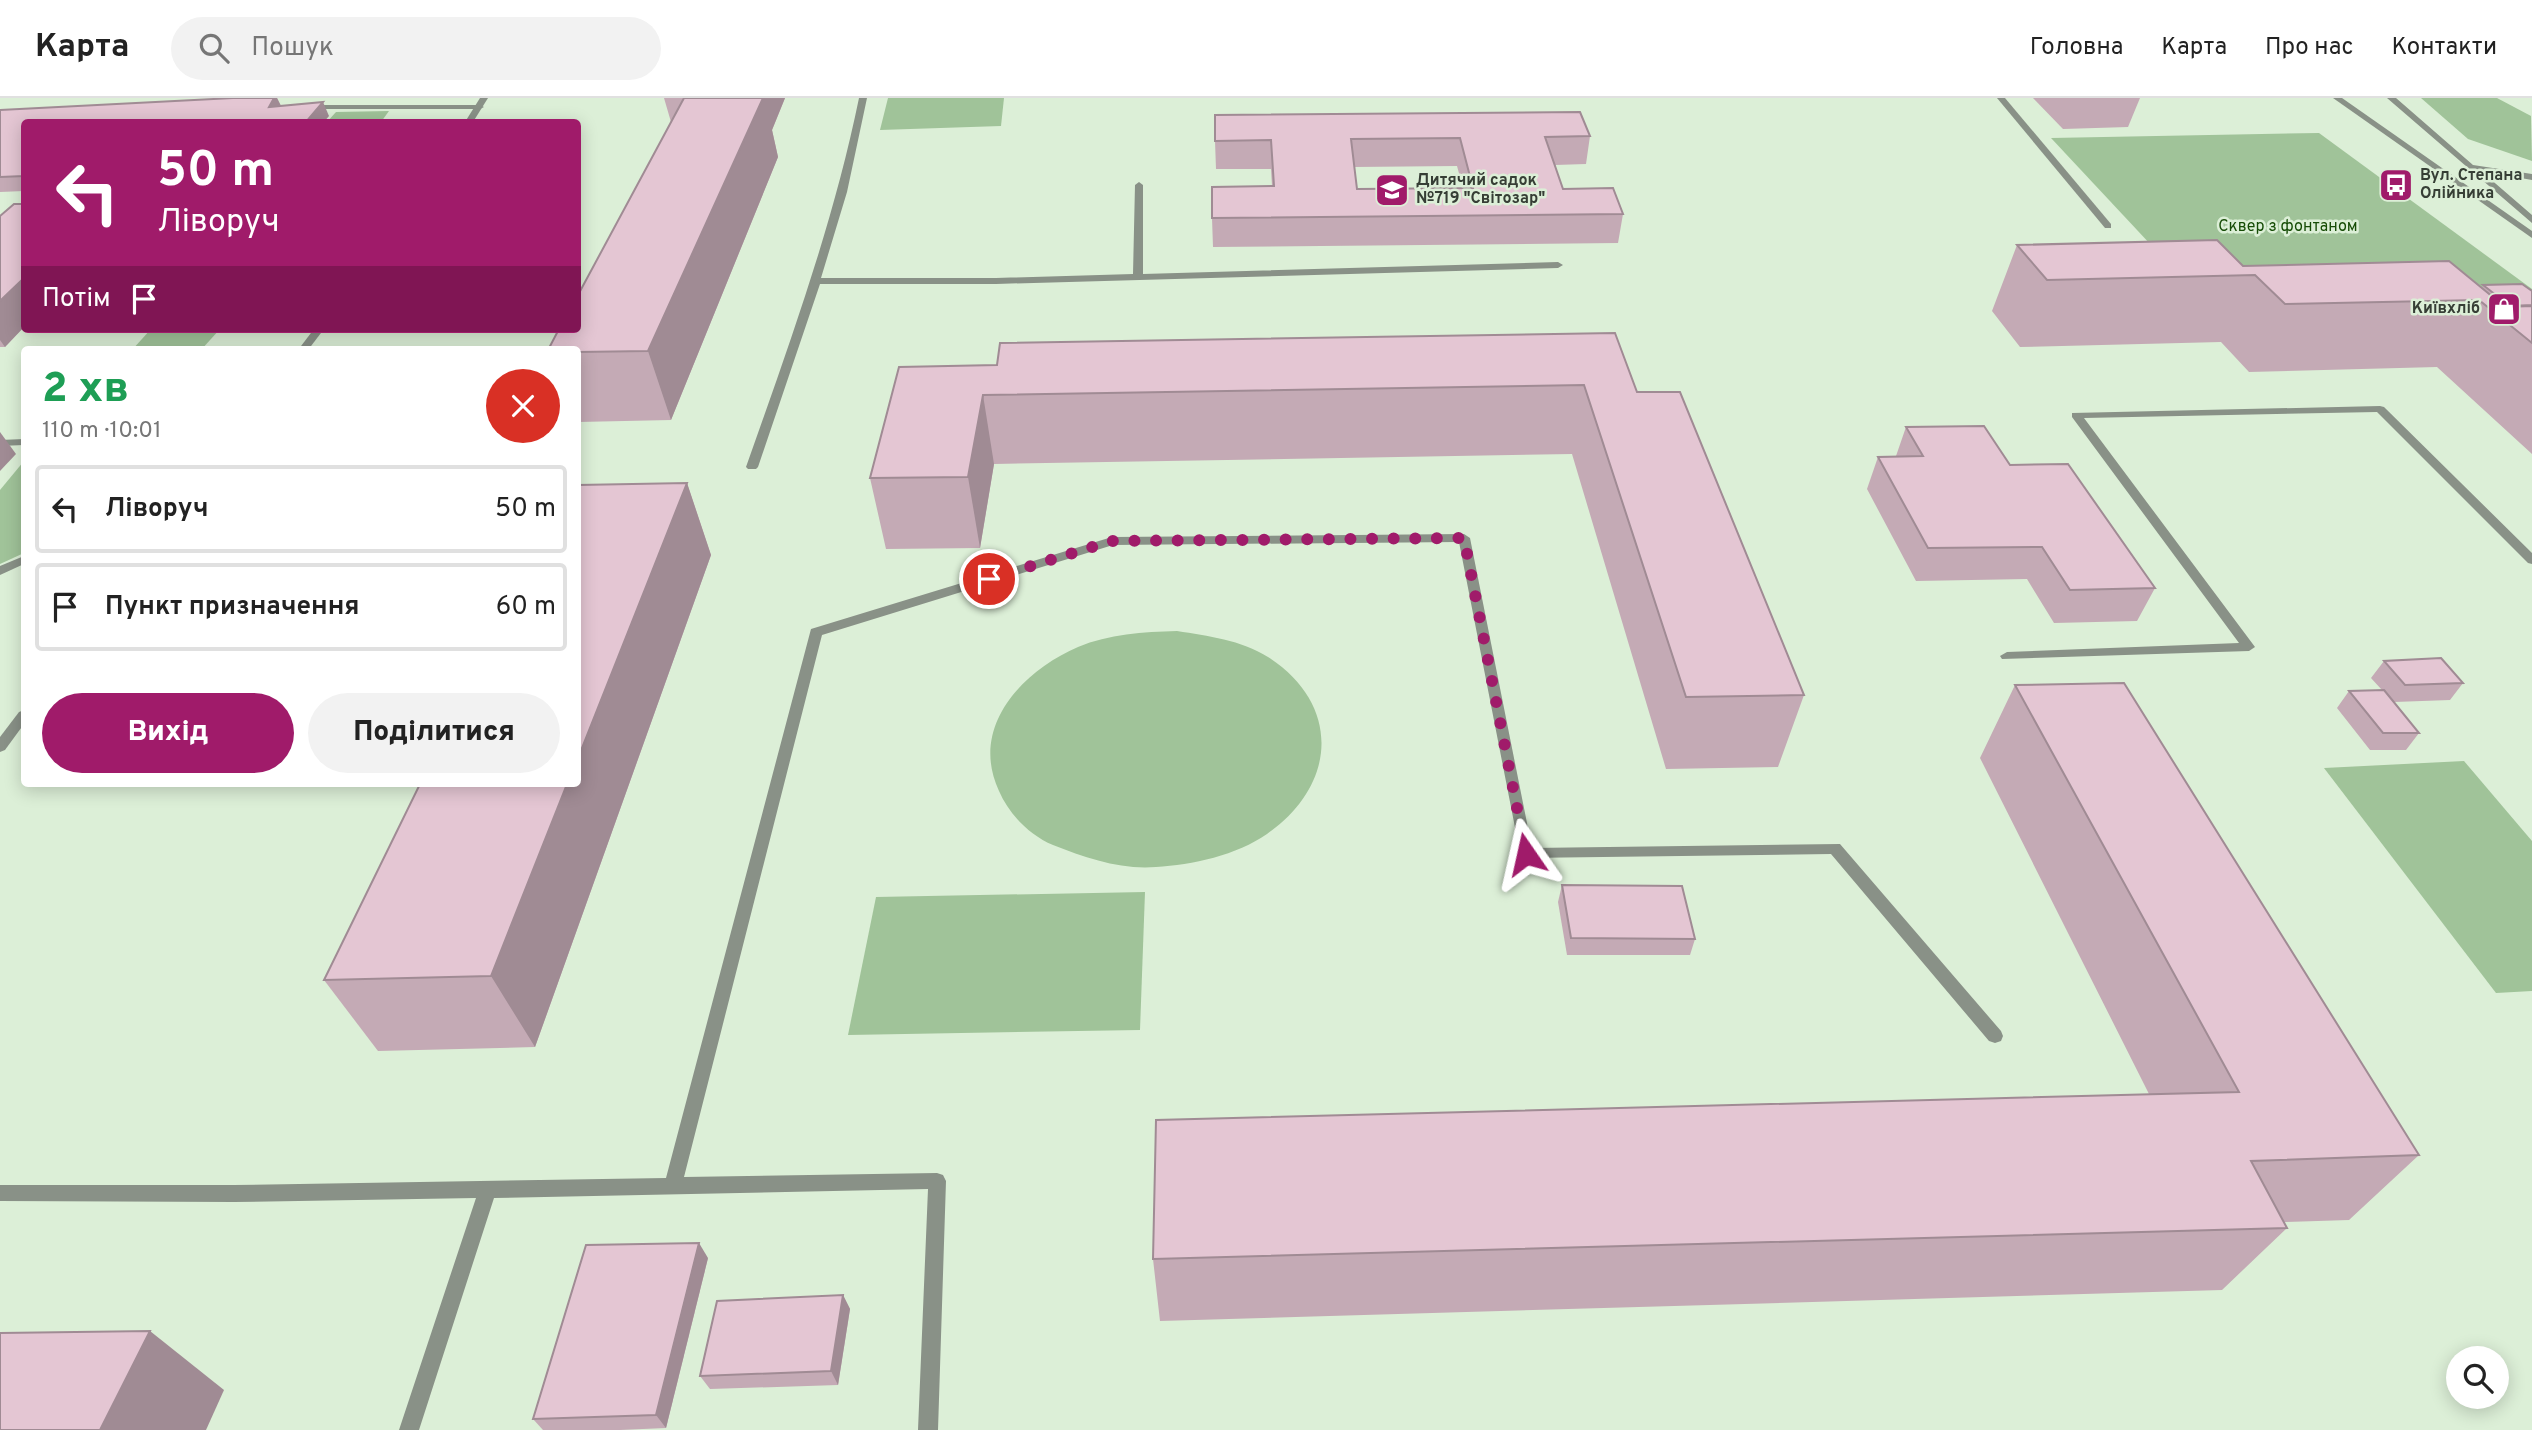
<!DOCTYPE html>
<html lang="uk">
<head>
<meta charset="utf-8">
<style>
  :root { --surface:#fff; --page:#f2f2f2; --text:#222; --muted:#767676; --line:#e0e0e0; --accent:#a01b6a }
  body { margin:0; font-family:Overpass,sans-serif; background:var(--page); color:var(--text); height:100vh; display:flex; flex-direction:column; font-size:26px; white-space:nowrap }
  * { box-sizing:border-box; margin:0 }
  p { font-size:23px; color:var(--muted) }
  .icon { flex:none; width:38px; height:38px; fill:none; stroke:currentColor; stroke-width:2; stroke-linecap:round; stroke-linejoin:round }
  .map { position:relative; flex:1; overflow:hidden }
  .drawer { position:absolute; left:21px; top:248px; width:560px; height:441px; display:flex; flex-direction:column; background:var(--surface); border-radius:7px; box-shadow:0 4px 18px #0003 }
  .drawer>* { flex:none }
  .top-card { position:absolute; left:21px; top:21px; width:560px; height:214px; border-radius:7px; box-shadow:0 4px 18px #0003; background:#a01b6a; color:#fff; overflow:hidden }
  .buttons { position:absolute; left:2446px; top:1248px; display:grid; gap:14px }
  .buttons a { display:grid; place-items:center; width:63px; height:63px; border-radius:50%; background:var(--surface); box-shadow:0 4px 18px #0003; font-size:35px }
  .pin { position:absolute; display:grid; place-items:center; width:60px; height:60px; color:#fff; margin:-30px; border:4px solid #fff; border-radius:50%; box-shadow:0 2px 7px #0007 }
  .me { position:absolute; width:77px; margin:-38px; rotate:349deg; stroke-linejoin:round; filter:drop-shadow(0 0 5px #0008) }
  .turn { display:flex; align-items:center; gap:24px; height:147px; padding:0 21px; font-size:32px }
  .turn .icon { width:91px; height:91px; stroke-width:2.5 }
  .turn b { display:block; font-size:49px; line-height:60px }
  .then { display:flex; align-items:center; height:66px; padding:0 21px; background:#0003; gap:14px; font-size:26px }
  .round { display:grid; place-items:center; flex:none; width:74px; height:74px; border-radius:37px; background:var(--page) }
  .summary { display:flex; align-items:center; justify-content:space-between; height:119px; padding:0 21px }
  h1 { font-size:42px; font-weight:800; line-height:52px; color:#1e9e55 }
  .primary-button { display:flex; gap:14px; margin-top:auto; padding:14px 21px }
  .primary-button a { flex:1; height:80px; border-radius:42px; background:var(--accent); color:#fff; font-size:28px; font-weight:800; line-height:80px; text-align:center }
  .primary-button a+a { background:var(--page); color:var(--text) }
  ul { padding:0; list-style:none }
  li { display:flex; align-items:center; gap:21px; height:88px; margin:0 14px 10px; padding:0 7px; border:4px solid var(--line); border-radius:7px }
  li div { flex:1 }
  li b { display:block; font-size:26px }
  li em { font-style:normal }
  header { display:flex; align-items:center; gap:42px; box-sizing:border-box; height:98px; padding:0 35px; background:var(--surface); border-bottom:2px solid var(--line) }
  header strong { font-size:33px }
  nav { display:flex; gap:38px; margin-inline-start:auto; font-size:24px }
  .search { width:490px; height:63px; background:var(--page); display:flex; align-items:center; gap:18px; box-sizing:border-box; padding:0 24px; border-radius:38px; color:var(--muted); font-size:26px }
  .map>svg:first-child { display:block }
  .green { fill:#a0c399 }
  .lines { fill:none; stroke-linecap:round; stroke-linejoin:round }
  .service { fill:#899187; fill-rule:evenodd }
  .minor { fill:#899187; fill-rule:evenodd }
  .tertiary { fill:#899187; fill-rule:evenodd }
  .wall { fill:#c4aab5; fill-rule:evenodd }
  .shaded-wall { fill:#a08b94 }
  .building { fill:#e4c6d3; stroke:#a08b94; stroke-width:2; fill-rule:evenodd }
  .route { stroke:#a01b6a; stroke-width:12; stroke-dasharray:0 21.6 }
  .labels { text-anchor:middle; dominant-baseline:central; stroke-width:5; stroke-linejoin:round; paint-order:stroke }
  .far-poi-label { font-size:16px; font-weight:bold; fill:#363e35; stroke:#dcefd7; text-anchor:start }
  .far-park-label { font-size:16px; fill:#164c06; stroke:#dcefd7 }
</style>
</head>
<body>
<header>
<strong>Карта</strong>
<div class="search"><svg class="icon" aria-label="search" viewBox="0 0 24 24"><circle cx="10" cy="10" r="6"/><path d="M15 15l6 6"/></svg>Пошук</div>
<nav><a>Головна</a><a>Карта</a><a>Про нас</a><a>Контакти</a></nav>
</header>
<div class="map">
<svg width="2532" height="1332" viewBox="0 0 2532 1332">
  <rect width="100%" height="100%" fill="#dcefd7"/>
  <!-- green -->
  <g class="green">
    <polygon points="888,0 1004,0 1001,28 880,32"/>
    <polygon points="2421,0 2497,0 2531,18 2532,63 2468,41"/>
    <polygon points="389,13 381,24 327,24 336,14"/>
    <polygon points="2319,35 2532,191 2532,216 2224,225 2051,40"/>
    <polygon points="151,231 220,231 201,252 132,252"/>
    <polygon points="24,363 24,455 0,466 0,392"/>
    <path d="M1177,533c31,5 64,9 91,26 74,48 69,128 -1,177 -30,21 -75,31 -111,33 -35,3 -70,-9 -103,-22 -24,-10 -44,-31 -54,-54 -30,-64 23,-120 79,-144 31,-13 65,-15 99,-16z"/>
    <polygon points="2464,663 2532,743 2532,893 2496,895 2324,670"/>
    <polygon points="1145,794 1140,932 848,937 876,799"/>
  </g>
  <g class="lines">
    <!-- service -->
    <g class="service">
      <path d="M859,0h8l-20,94 -26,86h175l137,-4 2,-89 4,-3 4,3v89l415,-12 5,3 -5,3 -562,16h-176l-62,183 -2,2h-8l-2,-2c43,-122 87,-242 113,-369z"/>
      <polygon points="1997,0 2005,0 2111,126 2111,130 2105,130"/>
      <polygon points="304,7 480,7 484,9 480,11 307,11 303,9"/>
      <polygon points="2380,308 2384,309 2532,455 2532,466 2528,465 2377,314 2084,320 2255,549 2249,553 2002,561 2000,558 2007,554 2239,545 2072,319 2072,315"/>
      <polygon points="24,341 24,347 0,348 0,342"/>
      <polygon points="1464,436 1470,440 1532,750 1840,746 2001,933 2003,938 2001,943 1995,945 1989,943 1831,756 1521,760 1459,444 1113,447 822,537 684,1079 937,1075 943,1077 946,1083 938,1332 918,1332 928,1091 494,1100 419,1332 399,1332 476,1100 234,1104 0,1103 0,1087 234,1087 666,1080 811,531 1112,439"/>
      <polygon points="24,458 24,466 0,477 0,468"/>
    </g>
    <!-- minor -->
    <polygon class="minor" points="2333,0 2342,0 2532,133 2532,140"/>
    <!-- tertiary -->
    <g class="tertiary">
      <polygon points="480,0 488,0 473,24 465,24"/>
      <polygon points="2387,0 2396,0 2473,67 2532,76 2532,82 2481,73 2532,117 2532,125"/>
      <polygon points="314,231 324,231 308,252 298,252"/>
      <polygon points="24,612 24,626 5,652 0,654 0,639 19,614"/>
    </g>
  </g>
  <!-- wall -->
  <g class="wall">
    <polygon points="233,0 277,0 281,8 329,18 24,24 24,93 0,94 0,12"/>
    <polygon points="664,0 785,0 772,32 778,59 671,322 578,324 578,252 671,24"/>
    <polygon points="2033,0 2140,0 2128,29 2063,31"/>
    <path d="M1590,38l-4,28 -31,1 8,24 60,25 -5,29 -405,4 -1,-29 60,-32 -1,-17h-55l-1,-28zM1457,68l6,22 -106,1 -3,-22z"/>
    <polygon points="24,106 24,229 5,249 0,249 0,118"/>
    <polygon points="2017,147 2482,190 2483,187 2532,193 2532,356 2437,269 2249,274 2221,244 2020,249 1992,213"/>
    <polygon points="1615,235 1637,294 1804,597 1778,669 1666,671 1572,356 994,366 980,450 886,451 870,380 997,267"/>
    <polygon points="1906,329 2010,367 2155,490 2137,523 2054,525 2027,481 1916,483 1867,391 1878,359 1896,358"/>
    <polygon points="687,385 711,457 535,949 378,953 324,882"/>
    <polygon points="2384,563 2463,585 2450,602 2394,604 2419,635 2406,652 2370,652 2337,610 2349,593 2382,592 2371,580"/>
    <polygon points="2015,587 2419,1057 2349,1122 2284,1124 2287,1130 2222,1192 1160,1223 1153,1161 2149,996 1980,660"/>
    <polygon points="1562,787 1695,841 1690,857 1567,857 1558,804"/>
    <polygon points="708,1160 666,1330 620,1332 543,1332 533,1321"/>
    <polygon points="843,1197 850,1211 838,1287 710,1291 700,1278"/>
  </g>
  <!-- shaded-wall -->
  <g class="shaded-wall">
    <polygon points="274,0 277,0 283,12 269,9"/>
    <polygon points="745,0 785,0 772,32 778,59 671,322 648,253"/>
    <polygon points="323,4 329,18 324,24 306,24"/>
    <polygon points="24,180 24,229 5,249 0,242 0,203"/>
    <polygon points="983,297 994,366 980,450 968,379"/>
    <polygon points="0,334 16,356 0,373"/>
    <polygon points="687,385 711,457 535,949 491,878 567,686 578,686 578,660"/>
    <polygon points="699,1145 708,1160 666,1330 656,1317"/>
    <polygon points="843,1197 850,1211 838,1287 831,1273"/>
    <polygon points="150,1233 224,1292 206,1332 100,1332"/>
  </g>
  <!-- building -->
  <g class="building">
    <polygon points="233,0 274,0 269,9 323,4 306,24 24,24 24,78 0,79 0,12"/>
    <polygon points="684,0 763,0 648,253 578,254 578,252 548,252 559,231 578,231 578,197"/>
    <path d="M1580,14l10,24 -45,1 18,52 50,-1 10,26 -411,4v-31l62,-1 -3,-46 -56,1v-26zM1460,40l13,50 -116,1 -6,-50z"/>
    <polygon points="14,106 24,106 24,180 0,203 0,118"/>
    <polygon points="2217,142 2243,168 2449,163 2505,209 2532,208 2532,245 2479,202 2285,206 2255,177 2047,182 2017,147"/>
    <polygon points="2522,186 2532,193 2532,207 2510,208 2483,187"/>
    <polygon points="1615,235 1637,294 1680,294 1804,597 1686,599 1584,287 983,297 968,379 870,380 899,269 997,267 1000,245"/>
    <polygon points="1984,328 2010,367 2068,366 2155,490 2070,492 2042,449 1928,450 1878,359 1923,358 1906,329"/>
    <polygon points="687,385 649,481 578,660 578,387"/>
    <polygon points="2441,560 2463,585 2405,587 2384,563"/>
    <polygon points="2124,585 2419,1057 2251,1063 2287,1130 1153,1161 1156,1022 2239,994 2015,587"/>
    <polygon points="2384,592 2419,635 2383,635 2349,593"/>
    <polygon points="420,686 567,686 491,878 324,882"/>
    <polygon points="1562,787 1682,788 1695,841 1571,840"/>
    <polygon points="699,1145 656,1317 533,1321 586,1147"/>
    <polygon points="843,1197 831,1273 700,1278 717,1203"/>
    <polygon points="150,1233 100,1332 0,1332 0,1235"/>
  </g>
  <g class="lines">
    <!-- route -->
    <polyline class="route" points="989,481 1112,443 1464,440 1526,756"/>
  </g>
  <!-- icons -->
  <defs>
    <g id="bus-square" transform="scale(1.75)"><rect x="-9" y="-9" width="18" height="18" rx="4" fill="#a01b6a" stroke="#dcefd7"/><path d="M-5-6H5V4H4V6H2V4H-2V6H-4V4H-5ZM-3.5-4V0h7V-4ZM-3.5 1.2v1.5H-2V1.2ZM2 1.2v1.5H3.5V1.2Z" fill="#fff"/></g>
    <g id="school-square" transform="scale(1.75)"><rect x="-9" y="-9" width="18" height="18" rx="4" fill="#a01b6a" stroke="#dcefd7"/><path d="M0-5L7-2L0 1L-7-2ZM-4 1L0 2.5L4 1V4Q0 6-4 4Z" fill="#fff"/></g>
    <g id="shop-square" transform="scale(1.75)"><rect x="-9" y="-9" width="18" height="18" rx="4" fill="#a01b6a" stroke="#dcefd7"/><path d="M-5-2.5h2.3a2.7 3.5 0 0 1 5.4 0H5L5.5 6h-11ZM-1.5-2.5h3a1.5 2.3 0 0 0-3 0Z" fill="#fff"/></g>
  </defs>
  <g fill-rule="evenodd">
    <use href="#bus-square" x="2396" y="87"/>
    <use href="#school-square" x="1392" y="92"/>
    <use href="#shop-square" x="2504" y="211"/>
  </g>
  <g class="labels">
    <!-- far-poi labels -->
    <g class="far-poi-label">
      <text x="2420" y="78">Вул. Степана<tspan x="2420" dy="18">Олійника</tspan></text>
      <text x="1416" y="83">Дитячий садок<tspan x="1416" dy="18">№719 "Світозар"</tspan></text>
      <text x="2480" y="211" text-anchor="end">Київхліб</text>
    </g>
    <!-- far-park labels -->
    <g class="far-park-label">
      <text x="2288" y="129">Сквер з фонтаном</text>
    </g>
  </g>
</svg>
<div class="buttons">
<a><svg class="icon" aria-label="search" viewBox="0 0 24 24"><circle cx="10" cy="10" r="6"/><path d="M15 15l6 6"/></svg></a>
</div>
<div class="pin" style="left:989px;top:481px;background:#d93025"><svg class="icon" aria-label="arrive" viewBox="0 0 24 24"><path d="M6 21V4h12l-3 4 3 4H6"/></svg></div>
<svg class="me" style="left:1526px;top:756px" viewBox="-20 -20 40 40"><path d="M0-17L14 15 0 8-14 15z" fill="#a01b6a" stroke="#fff" stroke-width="4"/></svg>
<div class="top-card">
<div class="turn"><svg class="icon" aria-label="left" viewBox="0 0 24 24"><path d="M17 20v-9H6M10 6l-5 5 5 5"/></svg><div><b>50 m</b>Ліворуч</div></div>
<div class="then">Потім<svg class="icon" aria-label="arrive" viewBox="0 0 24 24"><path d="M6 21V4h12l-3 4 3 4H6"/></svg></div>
</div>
<section class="drawer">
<div class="summary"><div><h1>2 хв</h1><p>110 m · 10:01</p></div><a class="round" style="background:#d93025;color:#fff"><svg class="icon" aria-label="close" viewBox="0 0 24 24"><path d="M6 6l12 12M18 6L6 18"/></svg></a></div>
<ul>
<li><svg class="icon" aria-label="left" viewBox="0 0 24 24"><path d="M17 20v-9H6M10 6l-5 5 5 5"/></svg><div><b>Ліворуч</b></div><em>50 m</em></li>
<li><svg class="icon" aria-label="arrive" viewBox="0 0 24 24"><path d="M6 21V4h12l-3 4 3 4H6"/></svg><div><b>Пункт призначення</b></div><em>60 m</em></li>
</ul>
<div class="primary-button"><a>Вихід</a><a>Поділитися</a></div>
</section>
</div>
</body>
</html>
